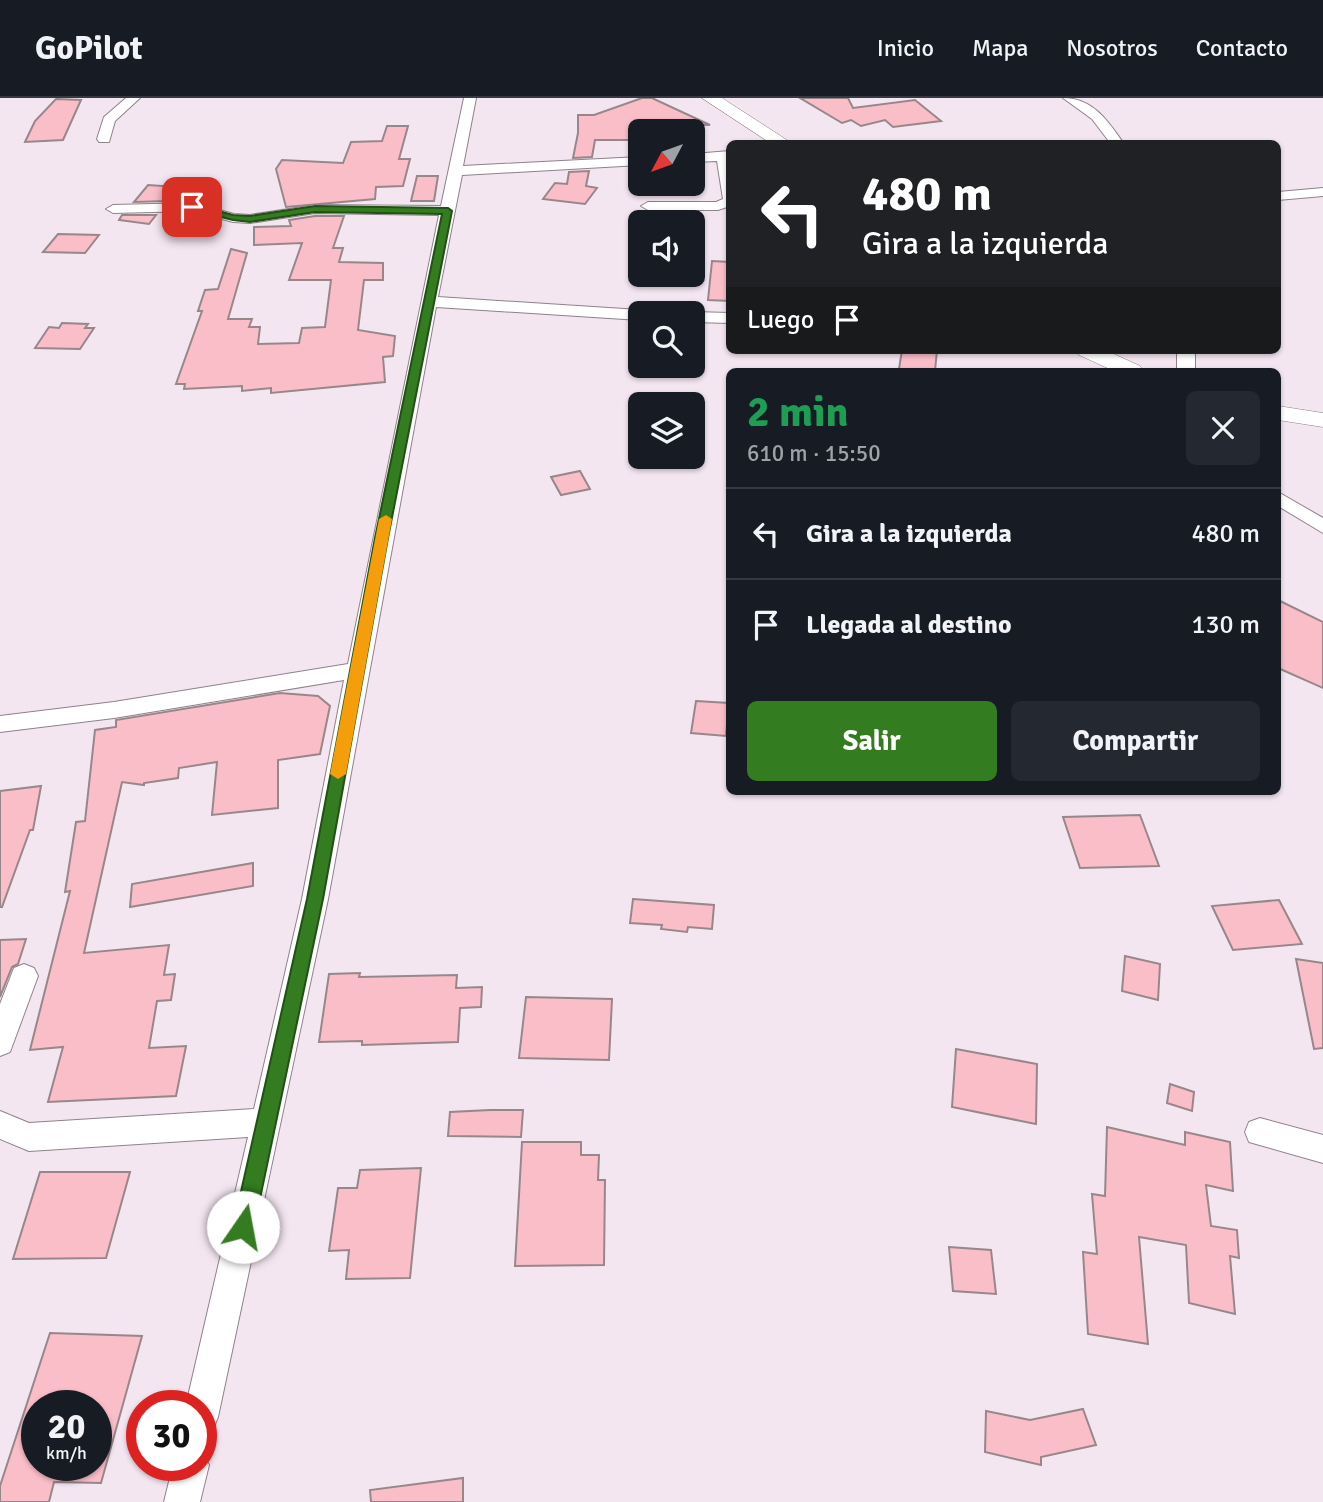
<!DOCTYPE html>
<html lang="es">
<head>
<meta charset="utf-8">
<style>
  :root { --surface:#171b24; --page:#242831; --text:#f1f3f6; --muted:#9ea1a6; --line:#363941; --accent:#347c20 }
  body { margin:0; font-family:Signika,sans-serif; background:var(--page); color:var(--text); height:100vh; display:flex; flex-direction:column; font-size:26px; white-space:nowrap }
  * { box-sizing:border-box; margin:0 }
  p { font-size:23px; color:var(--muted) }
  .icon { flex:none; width:38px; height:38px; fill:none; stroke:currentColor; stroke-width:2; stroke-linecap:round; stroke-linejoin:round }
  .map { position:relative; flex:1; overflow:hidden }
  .details { position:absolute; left:726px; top:270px; width:555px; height:427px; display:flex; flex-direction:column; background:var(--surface); border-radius:10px; box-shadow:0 2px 5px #0004 }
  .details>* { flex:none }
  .hud { position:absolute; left:726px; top:42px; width:555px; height:214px; border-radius:10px; box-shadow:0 2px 5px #0004; background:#202124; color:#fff; overflow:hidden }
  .needle { width:46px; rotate:229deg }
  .controls { position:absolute; left:628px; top:21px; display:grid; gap:14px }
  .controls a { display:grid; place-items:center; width:77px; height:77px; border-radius:10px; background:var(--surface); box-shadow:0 2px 5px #0004; font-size:35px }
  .speed { position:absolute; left:21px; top:1292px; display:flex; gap:14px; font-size:35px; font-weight:700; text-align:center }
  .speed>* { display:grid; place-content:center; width:91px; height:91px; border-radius:50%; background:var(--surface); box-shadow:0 2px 5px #0004; line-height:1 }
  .speed small { font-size:18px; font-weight:400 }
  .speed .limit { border:10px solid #d22; background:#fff; color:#111 }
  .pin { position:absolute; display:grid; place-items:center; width:60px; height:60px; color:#fff; margin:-30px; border-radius:14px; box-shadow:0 4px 10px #0006 }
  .me { position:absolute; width:77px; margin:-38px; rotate:12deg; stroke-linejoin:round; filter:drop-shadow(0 0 5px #0008) }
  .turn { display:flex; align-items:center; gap:24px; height:147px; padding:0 21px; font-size:32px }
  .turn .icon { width:91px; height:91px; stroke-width:2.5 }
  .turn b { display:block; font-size:49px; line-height:60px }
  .then { display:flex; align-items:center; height:66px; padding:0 21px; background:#0003; gap:14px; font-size:26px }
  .round { display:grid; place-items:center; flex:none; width:74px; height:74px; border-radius:10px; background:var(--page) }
  .headline { display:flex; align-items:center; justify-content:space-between; height:119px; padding:0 21px }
  h1 { font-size:42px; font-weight:700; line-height:52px; color:#1e9e55 }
  .cta { display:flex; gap:14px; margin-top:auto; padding:14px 21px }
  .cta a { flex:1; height:80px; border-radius:10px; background:var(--accent); color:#fff; font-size:28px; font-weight:700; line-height:80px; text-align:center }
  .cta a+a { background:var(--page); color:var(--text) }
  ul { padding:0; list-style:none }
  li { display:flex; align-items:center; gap:21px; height:91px; padding:0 21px; border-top:2px solid var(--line) }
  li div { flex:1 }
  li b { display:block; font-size:26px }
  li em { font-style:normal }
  header { display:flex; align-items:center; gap:42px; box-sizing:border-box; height:98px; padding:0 35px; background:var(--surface); border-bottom:2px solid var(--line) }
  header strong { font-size:33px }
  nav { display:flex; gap:38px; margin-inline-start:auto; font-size:24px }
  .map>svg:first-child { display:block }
  .building { fill:#fabec9; stroke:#98878a; stroke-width:2; fill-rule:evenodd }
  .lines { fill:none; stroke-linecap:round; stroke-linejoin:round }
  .minor-casing { stroke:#8e828b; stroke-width:2 }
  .major-casing { stroke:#8e828b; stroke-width:1 }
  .minor { fill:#fff; fill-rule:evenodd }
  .major { fill:#fff; fill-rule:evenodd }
  .route { fill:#347c20; stroke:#225115; stroke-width:2 }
  .slow { fill:#f59e0b }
</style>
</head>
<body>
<header>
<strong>GoPilot</strong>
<nav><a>Inicio</a><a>Mapa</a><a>Nosotros</a><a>Contacto</a></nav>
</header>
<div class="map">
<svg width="1323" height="1404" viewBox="0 0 1323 1404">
  <rect width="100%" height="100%" fill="#f4e6f1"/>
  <!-- building -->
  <g class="building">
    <polygon points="642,0 652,0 710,27 640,25 638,42 595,42 592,59 573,60 578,35 578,17 594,17"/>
    <polygon points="800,0 848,0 853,10 915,2 941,23 893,29 885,22 861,28 851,22 842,25"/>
    <polygon points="56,1 81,2 63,42 25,44 35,23"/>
    <polygon points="387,28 408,28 399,61 410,61 403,88 376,89 375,101 286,109 276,71 282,62 343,65 351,44 382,43"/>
    <polygon points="589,73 586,88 597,90 585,106 543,101 555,85 567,86 569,74"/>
    <polygon points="417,78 438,78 434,103 411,103"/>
    <polygon points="148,87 178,89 167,103 134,104"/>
    <polygon points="122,117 156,117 149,126 119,122"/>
    <polygon points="315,118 344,118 333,150 343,150 339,164 383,165 383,182 364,182 358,232 395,238 393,258 383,259 385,284 271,295 271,290 242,293 242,288 184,291 185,286 176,286 202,213 198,213 205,192 218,191 231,151 247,155 228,221 252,221 249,229 260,229 258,246 299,245 302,230 325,229 331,182 289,182 302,145 254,147 254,129 291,128 289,122"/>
    <polygon points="58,136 99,137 85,155 43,154"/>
    <polygon points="712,163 730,164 730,203 708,202"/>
    <polygon points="62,225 88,226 85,230 94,230 80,251 35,250 49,229 59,230"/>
    <polygon points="902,252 937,252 935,273 899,271"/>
    <polygon points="580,373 590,391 561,397 551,379"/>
    <polygon points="1278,502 1323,524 1323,590 1278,570"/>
    <polygon points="280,595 318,598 330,608 320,656 278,662 278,710 212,717 217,664 179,670 178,680 144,685 144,687 122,684 84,855 169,847 164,877 175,876 171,902 157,903 149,950 186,948 176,998 48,1004 63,949 30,952 70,793 65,794 76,724 85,723 95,632 116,629 116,622"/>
    <polygon points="696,603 729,605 726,638 691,635"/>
    <polygon points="41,688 33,732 30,732 2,809 0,809 0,693"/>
    <polygon points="1140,717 1159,768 1080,770 1063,719"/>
    <polygon points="253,765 253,788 130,809 132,786"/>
    <polygon points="633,801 714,807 712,831 688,829 687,834 661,831 662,827 630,825"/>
    <polygon points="1279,802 1302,846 1233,852 1212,808"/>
    <polygon points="26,841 18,866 12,869 0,899 0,842"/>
    <polygon points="1125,858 1160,866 1158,902 1122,893"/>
    <polygon points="1296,861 1323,865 1323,950 1314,951"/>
    <polygon points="360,875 359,879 457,877 456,890 482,889 481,909 460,910 458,944 362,947 362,943 319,944 329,876"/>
    <polygon points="526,899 612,901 609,962 519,960"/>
    <polygon points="956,951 1037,966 1036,1026 952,1009"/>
    <polygon points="1170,986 1194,994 1192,1013 1167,1005"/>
    <polygon points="490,1012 523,1012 521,1039 448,1038 450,1014"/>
    <polygon points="1107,1029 1185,1047 1185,1034 1230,1044 1233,1093 1206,1087 1211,1128 1237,1132 1239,1160 1230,1158 1235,1216 1189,1205 1186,1147 1139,1139 1148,1246 1088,1236 1083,1154 1097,1156 1092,1096 1105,1098"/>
    <polygon points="522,1044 581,1044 581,1057 599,1057 598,1082 605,1082 604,1167 515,1168"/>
    <polygon points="421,1070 410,1180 346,1181 349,1152 329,1153 338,1090 357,1090 360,1072"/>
    <polygon points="40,1074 130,1074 106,1160 13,1161"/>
    <polygon points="949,1149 991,1152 996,1196 953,1193"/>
    <path d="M50,1235l92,3 -41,147 -47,-1 -5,20h-49v-16zM37,1307h59v60h-59z"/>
    <polygon points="1083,1311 1096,1347 1041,1359 1041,1367 985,1354 986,1313 1030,1322"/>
    <polygon points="463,1380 463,1404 371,1404 370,1392"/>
  </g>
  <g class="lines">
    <!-- minor casing -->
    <g class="minor-casing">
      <g id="minor">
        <polygon points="126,0 140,0 115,23 109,44 99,44 97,41 104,19"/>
        <polygon points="464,0 476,0 463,68 640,59 640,67 462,77 438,199 640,212 647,215 640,215 640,222 436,209 328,801 218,1319 213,1331 201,1336 201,1307 186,1307 248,1039 29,1053 0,1041 0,1013 29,1025 254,1011 302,801 344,582 114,620 0,634 0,618 114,604 348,566 439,117 315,115 250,125 233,124 193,113 113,115 106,111 113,107 193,105 234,116 250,117 315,107 441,108"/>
        <path d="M1063,0c30,0 45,23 61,46h-13l-19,-25z"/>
        <polygon points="730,53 730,108 718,112 648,112 641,108 648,104 716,104 723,101 717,63 693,64 693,56"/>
        <polygon points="1323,90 1323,98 1278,102 1278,94"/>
        <polygon points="693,214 730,215 730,225 693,224 693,215 688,215"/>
        <rect x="1177" y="252" width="18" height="21"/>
        <polygon points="1278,394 1323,420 1323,435 1278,408"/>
        <polygon points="24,866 34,870 38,878 10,954 0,958 0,906 14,870"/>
        <polygon points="1260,1020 1323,1037 1323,1065 1249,1044 1245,1034 1249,1024"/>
        <polygon points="201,1353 209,1367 200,1404 164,1404 173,1367 201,1367"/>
      </g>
    </g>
    <!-- major casing -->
    <g class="major-casing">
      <g id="major">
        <polygon points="702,0 722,0 793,46 772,46"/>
        <polygon points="1076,252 1105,252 1140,268 1143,273 1114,273 1079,257"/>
        <polygon points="1278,308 1323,315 1323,329 1278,322"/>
      </g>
    </g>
    <!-- minor -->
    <use href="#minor" class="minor"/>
    <!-- major -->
    <use href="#major" class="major"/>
  </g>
  <!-- route -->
  <polygon class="route" points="192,106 233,117 250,118 315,108 448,110 452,113 388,440 323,801 254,1129 251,1136 243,1139 236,1136 233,1129 307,801 375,440 442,116 315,114 250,124 233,122 189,111 189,107"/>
  <!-- slow -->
  <polygon class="slow" points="386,417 392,421 346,676 338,681 330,676 379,421"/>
</svg>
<div class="controls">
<a><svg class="needle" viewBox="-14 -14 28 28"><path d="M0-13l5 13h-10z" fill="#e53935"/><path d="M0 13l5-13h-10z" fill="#9ea1a6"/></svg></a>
<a><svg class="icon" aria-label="sound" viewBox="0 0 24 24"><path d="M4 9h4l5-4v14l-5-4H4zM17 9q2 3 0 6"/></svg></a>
<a><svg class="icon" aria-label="search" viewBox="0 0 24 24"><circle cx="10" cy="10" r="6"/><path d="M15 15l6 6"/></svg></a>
<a><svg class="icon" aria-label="layers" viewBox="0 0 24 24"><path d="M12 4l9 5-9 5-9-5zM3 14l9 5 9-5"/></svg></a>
</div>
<div class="speed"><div>20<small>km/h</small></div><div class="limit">30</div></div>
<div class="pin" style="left:192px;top:109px;background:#d93025"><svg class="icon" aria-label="arrive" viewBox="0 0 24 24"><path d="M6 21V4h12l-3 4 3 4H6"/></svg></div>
<svg class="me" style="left:243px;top:1129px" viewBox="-20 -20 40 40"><circle r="19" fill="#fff"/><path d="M0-13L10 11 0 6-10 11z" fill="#347c20"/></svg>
<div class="hud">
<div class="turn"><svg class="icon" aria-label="left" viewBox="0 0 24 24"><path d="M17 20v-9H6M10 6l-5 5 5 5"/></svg><div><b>480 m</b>Gira a la izquierda</div></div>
<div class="then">Luego<svg class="icon" aria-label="arrive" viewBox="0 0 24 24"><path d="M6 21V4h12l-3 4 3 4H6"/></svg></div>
</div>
<section class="details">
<div class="headline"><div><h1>2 min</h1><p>610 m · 15:50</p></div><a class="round"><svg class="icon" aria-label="close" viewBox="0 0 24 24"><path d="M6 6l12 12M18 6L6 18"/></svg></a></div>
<ul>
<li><svg class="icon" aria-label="left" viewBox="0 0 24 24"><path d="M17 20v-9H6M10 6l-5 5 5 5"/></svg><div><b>Gira a la izquierda</b></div><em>480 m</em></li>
<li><svg class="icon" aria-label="arrive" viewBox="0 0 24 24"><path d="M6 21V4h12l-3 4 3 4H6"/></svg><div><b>Llegada al destino</b></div><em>130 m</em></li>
</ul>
<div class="cta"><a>Salir</a><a>Compartir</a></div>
</section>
</div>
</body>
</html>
